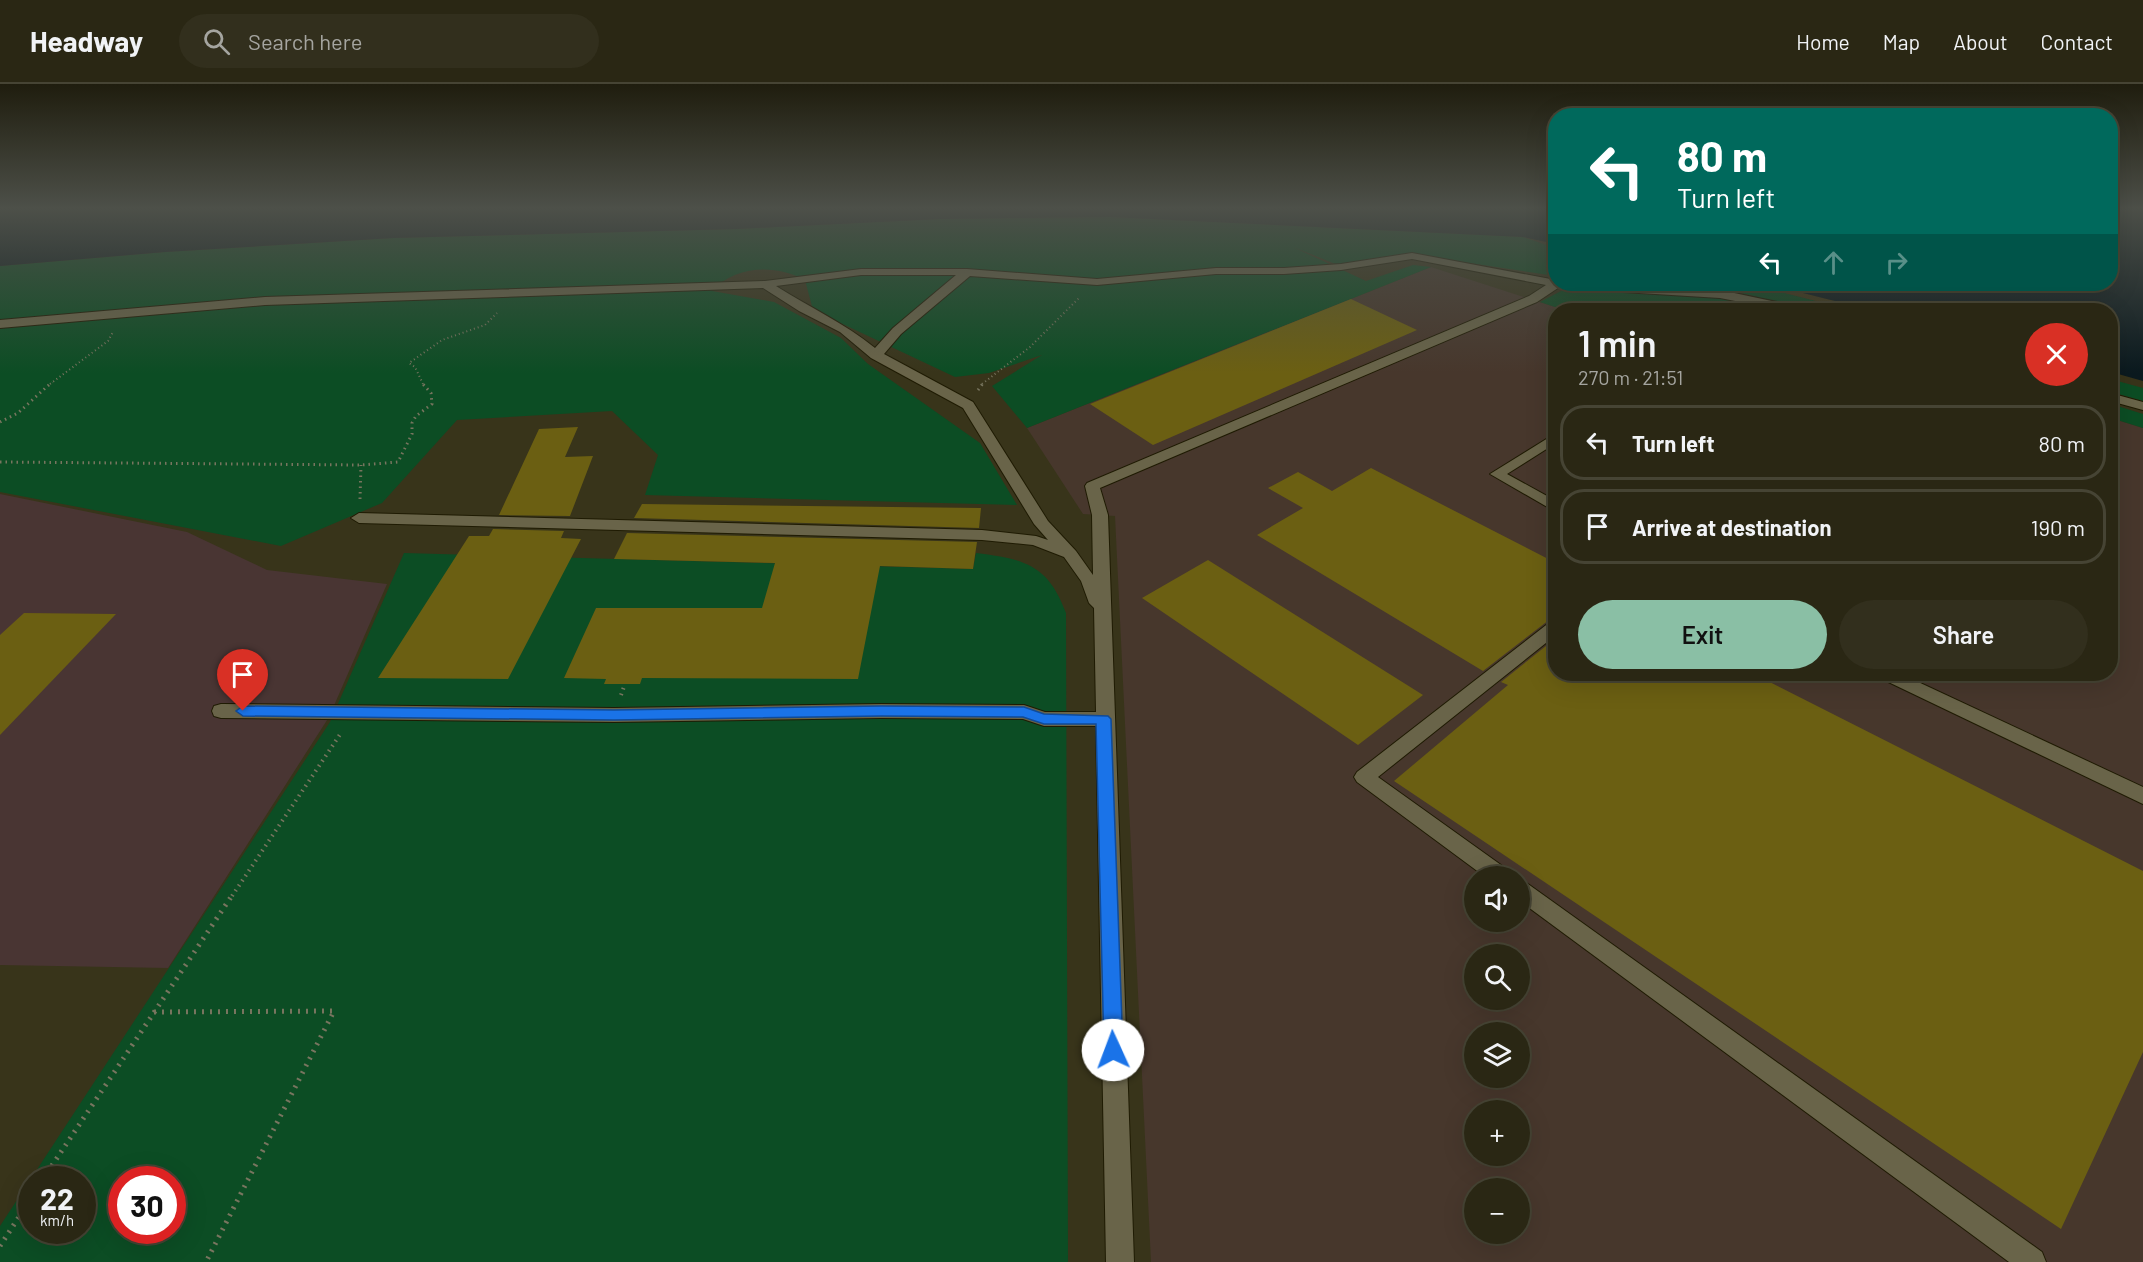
<!DOCTYPE html>
<html lang="en">
<head>
<meta charset="utf-8">
<style>
  :root { --surface:#2a2714; --page:#322f1d; --text:#f1f3f6; --muted:#a5a5a0; --line:#464434; --accent:#8abfa5 }
  body { margin:0; font-family:Barlow,sans-serif; background:var(--page); color:var(--text); height:100vh; display:flex; flex-direction:column; font-size:22px; white-space:nowrap }
  * { box-sizing:border-box; margin:0 }
  p { font-size:20px; color:var(--muted) }
  .icon { flex:none; width:33px; height:33px; fill:none; stroke:currentColor; stroke-width:2; stroke-linecap:round; stroke-linejoin:round }
  .map { position:relative; flex:1; overflow:hidden }
  .panel { position:absolute; left:1548px; top:219px; width:570px; height:378px; display:flex; flex-direction:column; background:var(--surface); border-radius:24px; box-shadow:0 6px 24px #0002,0 0 0 2px var(--line) }
  .panel>* { flex:none }
  .top-card { position:absolute; left:1548px; top:24px; width:570px; height:183px; border-radius:24px; box-shadow:0 6px 24px #0002,0 0 0 2px var(--line); background:#00695c; color:#fff; overflow:hidden }
  .tools { position:absolute; left:1464px; top:782px; display:grid; gap:12px }
  .tools a { display:grid; place-items:center; width:66px; height:66px; border-radius:50%; background:var(--surface); box-shadow:0 6px 24px #0002,0 0 0 2px var(--line); font-size:30px }
  .speed { position:absolute; left:18px; top:1082px; display:flex; gap:12px; font-size:30px; font-weight:700; text-align:center }
  .speed>* { display:grid; place-content:center; width:78px; height:78px; border-radius:50%; background:var(--surface); box-shadow:0 6px 24px #0002,0 0 0 2px var(--line); line-height:1 }
  .speed small { font-size:15px; font-weight:400 }
  .speed .limit { border:9px solid #d22; background:#fff; color:#111 }
  .pin { position:absolute; display:grid; place-items:center; width:51px; height:51px; color:#fff; margin:-62px -26px; border-radius:50% 50% 50% 0; rotate:-45deg; box-shadow:0 0 6px #0007 }
  .pin .icon { rotate:45deg }
  .me { position:absolute; width:66px; margin:-33px; rotate:358deg; stroke-linejoin:round; filter:drop-shadow(0 0 4px #0008) }
  .turn { display:flex; align-items:center; gap:21px; height:126px; padding:0 30px; font-size:27px }
  .turn .icon { width:78px; height:78px; stroke-width:2.5 }
  .turn b { display:block; font-size:42px; line-height:51px }
  .lanes { display:flex; align-items:center; height:57px; padding:0 30px; background:#0003; justify-content:center; gap:30px; direction:ltr }
  .lanes .off { opacity:.35 }
  .round { display:grid; place-items:center; flex:none; width:63px; height:63px; border-radius:32px; background:var(--page) }
  .overview { display:flex; align-items:center; justify-content:space-between; height:102px; padding:0 30px }
  h1 { font-size:36px; font-weight:600; line-height:45px }
  .button { display:flex; gap:12px; margin-top:auto; padding:12px 30px }
  .button a { flex:1; height:69px; border-radius:36px; background:var(--accent); color:#111; font-size:24px; font-weight:600; line-height:69px; text-align:center }
  .button a+a { background:var(--page); color:var(--text) }
  ul { padding:0; list-style:none }
  li { display:flex; align-items:center; gap:18px; height:75px; margin:0 12px 9px; padding:0 18px; border:3px solid var(--line); border-radius:24px }
  li div { flex:1 }
  li b { display:block; font-size:22px }
  li em { font-style:normal }
  header { display:flex; align-items:center; gap:36px; box-sizing:border-box; height:84px; padding:0 30px; background:var(--surface); border-bottom:2px solid var(--line) }
  header strong { font-size:28px }
  nav { display:flex; gap:33px; margin-inline-start:auto; font-size:21px }
  .search { width:420px; height:54px; background:var(--page); display:flex; align-items:center; gap:15px; box-sizing:border-box; padding:0 21px; border-radius:33px; color:var(--muted); font-size:22px }
  .map>svg:first-child { display:block }
  .industrial { fill:#47372c; fill-rule:evenodd }
  .education { fill:#493533 }
  .green { fill:#0c4d24; fill-rule:evenodd }
  .sand { fill:#433a1a }
  .water { fill:#0b1a1f }
  .building { fill:#6b5f12 }
  .lines { fill:none; stroke-linecap:round; stroke-linejoin:round }
  .minor-casing { stroke:#1f1b03; stroke-width:2 }
  .path-far3 { stroke:#78755f; stroke-width:2; stroke-dasharray:1 3; stroke-linecap:butt }
  .path-far2 { stroke:#78755f; stroke-width:3; stroke-dasharray:1.5 4; stroke-linecap:butt }
  .path-far1 { stroke:#78755f; stroke-width:4; stroke-dasharray:1.5 4.5; stroke-linecap:butt }
  .path { stroke:#78755f; stroke-width:5; stroke-dasharray:2 6; stroke-linecap:butt }
  .minor { fill:#696449; fill-rule:evenodd }
  .route { fill:#1a73e8; stroke:#114b97; stroke-width:1.5 }
</style>
</head>
<body>
<header>
<strong>Headway</strong>
<div class="search"><svg class="icon" aria-label="search" viewBox="0 0 24 24"><circle cx="10" cy="10" r="6"/><path d="M15 15l6 6"/></svg>Search here</div>
<nav><a>Home</a><a>Map</a><a>About</a><a>Contact</a></nav>
</header>
<div class="map">
<svg width="2143" height="1178" viewBox="0 0 2143 1178">
  <rect width="100%" height="100%" fill="#38341a"/>
  <!-- industrial -->
  <path class="industrial" d="M1431,183l124,40 99,-5 54,1 33,7h-185v364h554l1,-256 32,10v834h-992l-36,-746 -32,-2 -56,-86zM1474,792h46v45h-46zM1474,870h46v45h-46zM1474,948h46v45h-46zM1474,1026h46v45h-46zM1474,1104h46v45h-46z"/>
  <!-- education -->
  <polygon class="education" points="0,410 187,448 267,486 387,500 329,633 168,884 0,881"/>
  <!-- green -->
  <g class="green">
    <path d="M1110,133l413,20 32,11v28l-145,-22 -72,11 -45,-18 73,34 47,-16 18,2 -404,161 -35,-42 50,-31 -53,18 -34,4 -142,-67 -8,-30c-29,-16 -70,-15 -93,11l62,11 67,36 27,26 112,79 37,62 -372,-10 13,-40 -46,-44 -155,9 -75,83 -101,43 -281,-54v-226l165,-14 228,-14 343,-9 203,-10z"/>
    <polygon points="1669,200 1750,200 1852,226 1807,226 1718,203"/>
    <polygon points="1563,206 1712,212 1773,226 1741,226 1708,219 1654,218 1555,223 1540,218"/>
    <polygon points="2110,295 2143,304 2143,317 2111,308"/>
    <polygon points="2111,320 2143,330 2143,344 2111,334"/>
    <path d="M404,469l569,16 3,-16c48,6 72,11 90,60l2,649h-1068v-36l330,-504zM32,1095h50v51h-50zM122,1095h50v51h-50z"/>
  </g>
  <!-- sand -->
  <polygon class="sand" points="1750,200 1767,200 1871,226 1852,226"/>
  <!-- water -->
  <g class="water">
    <polygon points="0,124 1555,124 1556,160 1523,153 1110,133 939,135 736,145 393,154 165,168 0,182"/>
    <polygon points="2111,124 2143,124 2143,297 2111,288 2110,226 1871,226 1767,200 2110,200"/>
  </g>
  <!-- building -->
  <g class="building">
    <polygon points="1351,215 1417,246 1153,361 1090,320"/>
    <polygon points="578,343 565,373 593,372 570,432 499,431 539,345"/>
    <polygon points="1371,384 1556,479 1556,535 1549,536 1483,587 1257,451 1303,424 1268,404 1298,388 1332,407"/>
    <polygon points="642,420 981,424 979,444 634,434"/>
    <polygon points="493,445 564,447 561,454 581,455 508,595 378,594 469,452 489,452"/>
    <polygon points="627,449 977,458 973,485 880,482 858,595 642,594 640,600 604,600 606,595 564,594 596,524 762,524 775,479 614,475"/>
    <polygon points="1208,476 1423,611 1358,661 1142,514"/>
    <polygon points="24,529 116,530 0,651 0,551"/>
    <polygon points="1556,554 1556,590 1754,590 2143,787 2143,968 2061,1145 1394,697 1508,601 1501,598"/>
  </g>
  <g class="lines">
    <!-- minor casing -->
    <g class="minor-casing">
      <g id="minor">
        <path d="M1412,169l144,27v4h49l115,6 76,16 6,4h-21l-61,-12 -162,-10 -21,14 -437,186 8,27 26,747h-28l-10,-536h-52l-21,-7 -142,-1 -267,4 -393,-4 -7,-2 -2,-5 2,-5 7,-2 393,4 267,-4 143,1 21,7h51l-2,-104 -5,-5 -8,-22 -17,-24 -31,-12 -51,-5 -623,-17 -8,-5 8,-5 623,17 54,6 12,4 -14,-16 -71,-116 -92,-50 -31,-26 -41,-21 -36,-23 -498,17 -265,23v-8l265,-23 500,-16 96,-12h106l130,10 119,-11h68l57,-4zM1412,175l134,26 -17,11 -442,187 -2,3 7,29 1,60 -17,-24 -28,-30 -75,-119 -89,-48 17,-20 69,-58 127,9 119,-11h68l57,-4zM861,191h95l-63,53 -18,20c-31,-25 -64,-40 -99,-62z"/>
        <polygon points="2110,309 2143,318 2143,326 2110,317"/>
        <polygon points="1556,349 1556,359 1507,390 1556,417 1556,428 1490,390"/>
        <polygon points="1556,537 1556,551 1378,693 1508,786 1511,792 1484,792 1357,698 1354,693 1357,688 1550,538"/>
        <polygon points="1877,590 1901,590 2143,703 2143,720 1880,594"/>
        <polygon points="1520,797 1528,800 2042,1168 2046,1178 2009,1178 1520,817"/>
      </g>
    </g>
    <!-- path-far3 -->
    <g class="path-far3">
      <polyline points="50,300 108,257 113,248"/>
      <polyline points="423,300 415,283 409,279 442,256 485,241 497,229"/>
      <polyline points="982,300 1030,263 1079,214"/>
    </g>
    <!-- path-far2 -->
    <g class="path-far2">
      <polyline points="978,306 984,298"/>
      <polyline points="0,338 18,329 52,298"/>
      <polyline points="0,378 361,381 398,378 412,350 412,339 416,332 432,320 431,309 421,298"/>
      <polyline points="360,415 361,381"/>
    </g>
    <!-- path-far1 -->
    <g class="path-far1">
      <polyline points="621,611 625,600"/>
      <polyline points="232,812 341,649"/>
    </g>
    <!-- path -->
    <g class="path">
      <polyline points="154,928 334,927 206,1178"/>
      <polyline points="43,1095 233,810"/>
      <polyline points="0,1162 32,1113"/>
    </g>
    <!-- minor -->
    <use href="#minor" class="minor"/>
  </g>
  <!-- sky -->
  <linearGradient id="sky" x2="0" y2="1"><stop stop-color="#1f1d0e"/><stop offset="0.43" stop-color="#4d5049"/><stop offset="1" stop-color="#4d5049" stop-opacity="0"/></linearGradient>
  <rect width="2143" height="289" fill="url(#sky)"/>
  <!-- route -->
  <polygon class="route" points="243,622 614,626 881,622 1024,623 1044,630 1108,632 1111,635 1123,966 1120,972 1113,974 1107,972 1104,966 1096,640 1044,640 1023,633 881,632 614,636 243,632 236,627"/>
</svg>
<div class="tools">
<a><svg class="icon" aria-label="sound" viewBox="0 0 24 24"><path d="M4 9h4l5-4v14l-5-4H4zM17 9q2 3 0 6"/></svg></a>
<a><svg class="icon" aria-label="search" viewBox="0 0 24 24"><circle cx="10" cy="10" r="6"/><path d="M15 15l6 6"/></svg></a>
<a><svg class="icon" aria-label="layers" viewBox="0 0 24 24"><path d="M12 4l9 5-9 5-9-5zM3 14l9 5 9-5"/></svg></a>
<a>+</a>
<a>−</a>
</div>
<div class="speed"><div>22<small>km/h</small></div><div class="limit">30</div></div>
<div class="pin" style="left:243px;top:627px;background:#d93025"><svg class="icon" aria-label="arrive" viewBox="0 0 24 24"><path d="M6 21V4h12l-3 4 3 4H6"/></svg></div>
<svg class="me" style="left:1113px;top:966px" viewBox="-20 -20 40 40"><circle r="19" fill="#fff"/><path d="M0-13L10 11 0 6-10 11z" fill="#1a73e8"/></svg>
<div class="top-card">
<div class="turn"><svg class="icon" aria-label="left" viewBox="0 0 24 24"><path d="M17 20v-9H6M10 6l-5 5 5 5"/></svg><div><b>80 m</b>Turn left</div></div>
<div class="lanes"><svg class="icon" aria-label="left" viewBox="0 0 24 24"><path d="M17 20v-9H6M10 6l-5 5 5 5"/></svg><svg class="icon off" aria-label="ahead" viewBox="0 0 24 24"><path d="M12 20V5M6 11l6-6 6 6"/></svg><svg class="icon off" aria-label="right" viewBox="0 0 24 24"><path d="M7 20v-9h11M14 6l5 5-5 5"/></svg></div>
</div>
<section class="panel">
<div class="overview"><div><h1>1 min</h1><p>270 m · 21:51</p></div><a class="round" style="background:#d93025;color:#fff"><svg class="icon" aria-label="close" viewBox="0 0 24 24"><path d="M6 6l12 12M18 6L6 18"/></svg></a></div>
<ul>
<li><svg class="icon" aria-label="left" viewBox="0 0 24 24"><path d="M17 20v-9H6M10 6l-5 5 5 5"/></svg><div><b>Turn left</b></div><em>80 m</em></li>
<li><svg class="icon" aria-label="arrive" viewBox="0 0 24 24"><path d="M6 21V4h12l-3 4 3 4H6"/></svg><div><b>Arrive at destination</b></div><em>190 m</em></li>
</ul>
<div class="button"><a>Exit</a><a>Share</a></div>
</section>
</div>
</body>
</html>
